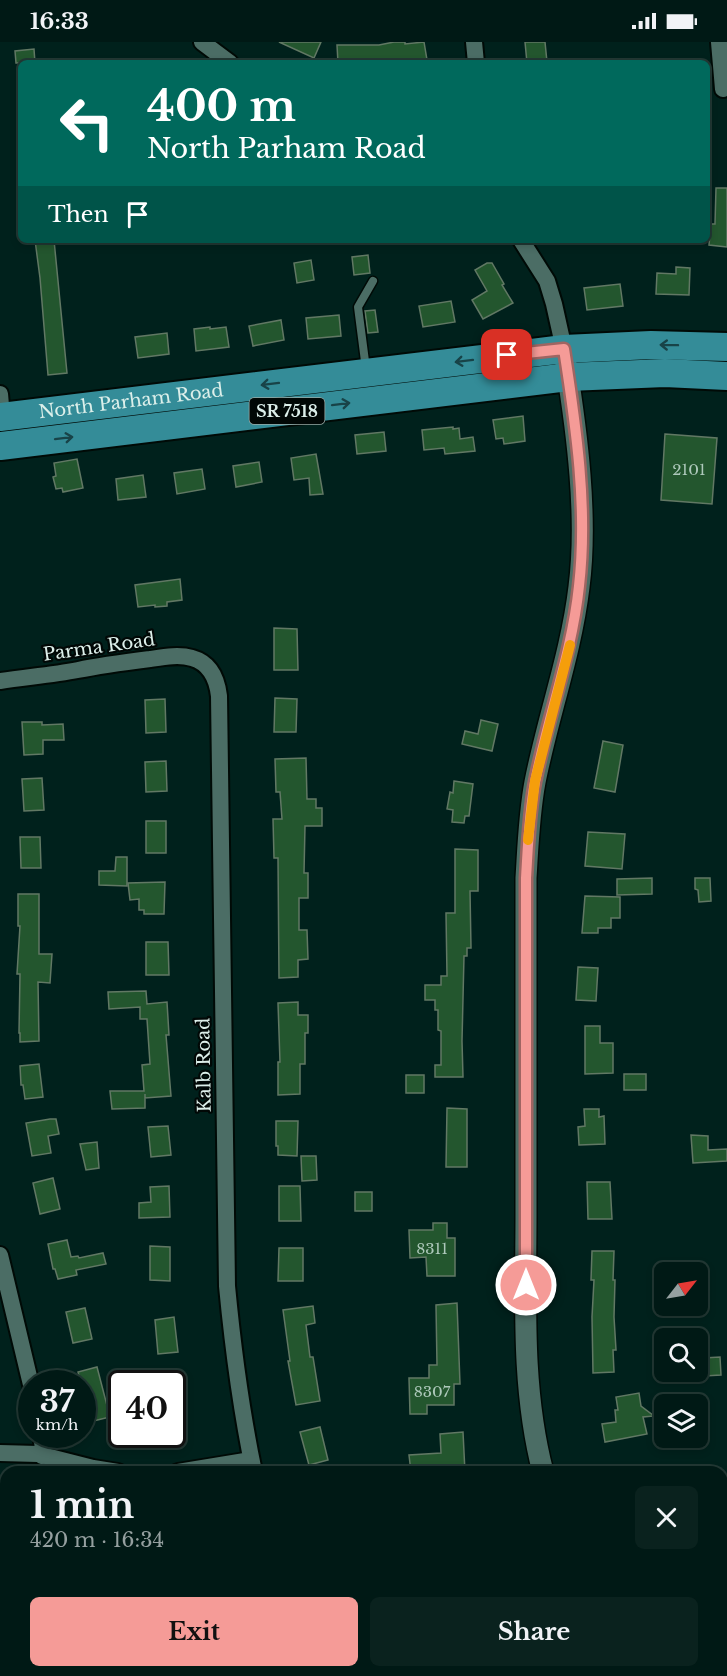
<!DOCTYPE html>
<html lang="en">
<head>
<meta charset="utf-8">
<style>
  :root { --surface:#001915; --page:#0a221e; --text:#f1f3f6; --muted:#95a0a0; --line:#223834; --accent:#f59b97 }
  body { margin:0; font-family:"Libre Baskerville",serif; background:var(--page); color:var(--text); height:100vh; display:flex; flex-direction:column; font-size:22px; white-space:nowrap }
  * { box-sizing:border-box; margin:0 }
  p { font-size:20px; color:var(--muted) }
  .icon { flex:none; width:33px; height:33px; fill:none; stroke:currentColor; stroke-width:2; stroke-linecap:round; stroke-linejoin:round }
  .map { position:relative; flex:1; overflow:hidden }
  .panel { position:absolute; left:0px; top:1424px; width:728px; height:212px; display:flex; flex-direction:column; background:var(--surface); border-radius:18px 18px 0 0; box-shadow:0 3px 9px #0003,0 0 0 2px var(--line) }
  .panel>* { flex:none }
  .guide { position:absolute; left:18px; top:18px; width:692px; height:183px; border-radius:9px; box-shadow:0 3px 9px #0003,0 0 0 2px var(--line); background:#00695c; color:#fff; overflow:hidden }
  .needle { width:39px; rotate:59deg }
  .buttons { position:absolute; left:654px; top:1220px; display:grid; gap:12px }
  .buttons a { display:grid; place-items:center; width:54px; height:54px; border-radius:9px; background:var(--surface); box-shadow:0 3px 9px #0003,0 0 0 2px var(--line); font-size:30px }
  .speed { position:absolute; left:18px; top:1328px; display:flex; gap:12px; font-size:30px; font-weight:700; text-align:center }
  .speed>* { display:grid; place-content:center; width:78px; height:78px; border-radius:50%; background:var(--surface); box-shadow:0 3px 9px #0003,0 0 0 2px var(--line); line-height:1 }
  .speed small { font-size:15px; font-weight:400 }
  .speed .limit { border:3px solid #111; border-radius:9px; background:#fff; color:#111 }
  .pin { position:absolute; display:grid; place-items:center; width:51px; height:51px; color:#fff; margin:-26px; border-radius:12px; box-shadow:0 3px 9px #0006 }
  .me { position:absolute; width:66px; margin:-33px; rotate:0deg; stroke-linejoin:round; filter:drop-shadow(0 0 4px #0008) }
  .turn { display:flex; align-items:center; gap:21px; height:126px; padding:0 30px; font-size:27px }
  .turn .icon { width:78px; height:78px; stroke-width:2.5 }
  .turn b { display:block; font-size:42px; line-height:51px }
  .then { display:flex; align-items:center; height:57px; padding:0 30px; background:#0003; gap:12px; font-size:22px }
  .round { display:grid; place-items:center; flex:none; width:63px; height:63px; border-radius:9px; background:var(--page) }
  .overview { display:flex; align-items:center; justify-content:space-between; height:102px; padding:0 30px }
  h1 { font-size:36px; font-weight:800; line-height:45px }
  .action { display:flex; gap:12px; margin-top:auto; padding:12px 30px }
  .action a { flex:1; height:69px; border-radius:9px; background:var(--accent); color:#111; font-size:24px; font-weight:800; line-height:69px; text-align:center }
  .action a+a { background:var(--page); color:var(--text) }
  .status { display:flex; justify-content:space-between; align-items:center; height:42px; padding:0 30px; background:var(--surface); direction:ltr }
  .status svg { height:16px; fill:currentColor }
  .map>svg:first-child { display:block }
  .building { fill:#23562e; stroke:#617864; stroke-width:1.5 }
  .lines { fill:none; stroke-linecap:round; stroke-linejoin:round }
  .service-casing { stroke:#000a06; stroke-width:11 }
  .minor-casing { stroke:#000a06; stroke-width:20 }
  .tertiary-casing { stroke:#000a06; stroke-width:24 }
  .trunk-casing { stroke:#000a06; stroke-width:32 }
  .service { stroke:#4b6d65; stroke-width:8 }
  .minor { stroke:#4b6d65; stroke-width:16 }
  .tertiary { stroke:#4b6d65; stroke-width:21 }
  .trunk { stroke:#348c98; stroke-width:28 }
  .oneway { stroke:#184348 }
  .route-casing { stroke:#9f6562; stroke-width:15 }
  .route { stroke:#f59b97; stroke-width:10 }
  .slow { stroke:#f59e0b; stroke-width:10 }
  .labels { text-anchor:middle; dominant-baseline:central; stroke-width:4.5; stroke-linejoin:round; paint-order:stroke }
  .number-label { font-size:15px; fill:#aec9bb }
  .shield { fill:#010806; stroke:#9aaaa6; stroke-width:1.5 }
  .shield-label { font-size:16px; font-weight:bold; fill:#dcefea }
  .street-label { font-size:18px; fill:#dcefea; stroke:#010806 }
</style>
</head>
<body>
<div class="status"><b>16:33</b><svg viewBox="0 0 49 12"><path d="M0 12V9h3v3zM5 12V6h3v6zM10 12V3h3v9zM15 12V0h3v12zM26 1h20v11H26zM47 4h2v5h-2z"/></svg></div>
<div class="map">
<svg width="727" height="1634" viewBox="0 0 727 1634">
  <rect width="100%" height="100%" fill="#00211c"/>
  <!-- building -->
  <g class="building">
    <polygon points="279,0 321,0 314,16"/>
    <polygon points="394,0 405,0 405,2 424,0 427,18 408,21 338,21 337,3 379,3"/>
    <polygon points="525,0 545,0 547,20 527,21"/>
    <polygon points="34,7 35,21 16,21 15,9"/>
    <polygon points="716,146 727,146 727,205 709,203 711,182 715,182"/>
    <polygon points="35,198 54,198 67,331 48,333 40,236"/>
    <polygon points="368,213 370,231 354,233 352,215"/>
    <polygon points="311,218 314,238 297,241 294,221"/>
    <polygon points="487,221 492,221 504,242 502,243 513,261 483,277 472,258 487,249 475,228"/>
    <polygon points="676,225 690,226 689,253 656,252 657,231 676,232"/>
    <polygon points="620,242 623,264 587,268 584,246"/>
    <polygon points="451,259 455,280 423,285 419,264"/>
    <polygon points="375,268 378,290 368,291 365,269"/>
    <polygon points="339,273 341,294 308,297 306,276"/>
    <polygon points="281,278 284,298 253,304 249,284"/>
    <polygon points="210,285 210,287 226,285 229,305 196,309 194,287"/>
    <polygon points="167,291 169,312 138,316 135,295"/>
    <polygon points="523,374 525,399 504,402 503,396 496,397 493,378"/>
    <polygon points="453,385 453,387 459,386 460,397 473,395 475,409 445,412 444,406 424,408 422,388"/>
    <polygon points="384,390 386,409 357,412 355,393"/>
    <polygon points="665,392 717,396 712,462 661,458"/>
    <polygon points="316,412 323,452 310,453 309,436 294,438 291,416"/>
    <polygon points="77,417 83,446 63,450 62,446 56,447 53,435 56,434 54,421"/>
    <polygon points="259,420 262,440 236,445 233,424"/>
    <polygon points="202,427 205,447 177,452 174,431"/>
    <polygon points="143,433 146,455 118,458 116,437"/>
    <polygon points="180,537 182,558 167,560 167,564 155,565 155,563 138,565 135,543"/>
    <polygon points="274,586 297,587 298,628 274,628"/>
    <polygon points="275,656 297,657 296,690 274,690"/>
    <polygon points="165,657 166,690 146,691 145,658"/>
    <polygon points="481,678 498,682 492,709 462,702 465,689 478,692"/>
    <polygon points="22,680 42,680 42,683 63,682 64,698 43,698 43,712 24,713"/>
    <polygon points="603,699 623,703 615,750 594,746"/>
    <polygon points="306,716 307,757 316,757 316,766 322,766 322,784 305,784 304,831 308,831 308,856 299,856 299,888 307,888 308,917 298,918 298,935 279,936 278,816 274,816 273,777 282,777 280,750 276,750 275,717"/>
    <polygon points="166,719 167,749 146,750 145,720"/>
    <polygon points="42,736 44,768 24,769 22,737"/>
    <polygon points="454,739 473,742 469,774 465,774 464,781 452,780 453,768 447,767 450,750 453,751"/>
    <rect x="146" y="779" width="20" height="32"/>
    <polygon points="588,790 625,792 622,827 585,824"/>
    <polygon points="20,795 40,795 41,826 21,826"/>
    <polygon points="455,807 478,808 478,849 470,849 471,906 467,906 467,914 464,914 462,999 463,1035 435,1035 435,1023 441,1023 441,989 438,988 438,968 435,968 435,958 425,958 425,943 441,943 441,934 447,934 446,871 455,871"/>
    <polygon points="116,815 127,815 127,844 99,843 99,829 115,829"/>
    <polygon points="652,836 652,852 617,853 617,837"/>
    <polygon points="695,836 710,836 711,859 699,860 698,848 695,847"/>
    <polygon points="165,840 164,872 144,872 144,868 139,868 139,857 130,858 128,841"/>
    <polygon points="18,852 39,852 39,912 52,912 50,941 38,940 39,999 20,1000 20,991 19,991 20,932 17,932 20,884 18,884"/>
    <polygon points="585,854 620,855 620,876 611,876 611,886 598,886 598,891 582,891"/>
    <polygon points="146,900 168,900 169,933 146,933"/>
    <polygon points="578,925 598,926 596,959 576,958"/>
    <polygon points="146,949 147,962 167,960 169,993 166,993 171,1054 145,1056 145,1052 145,1066 112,1067 110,1049 144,1049 142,1023 150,1022 147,977 140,977 140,965 109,967 108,950"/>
    <polygon points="298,960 298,973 308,973 308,991 305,991 305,1022 300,1022 300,1052 278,1053 278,1020 280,1020 278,961"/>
    <polygon points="585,984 600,984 600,1001 613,1001 613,1031 585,1032"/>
    <polygon points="39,1022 43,1055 25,1057 23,1043 21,1043 20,1024"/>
    <rect x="624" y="1032" width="22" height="16"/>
    <rect x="406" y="1033" width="18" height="18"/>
    <polygon points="447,1066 467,1067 467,1125 446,1125"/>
    <polygon points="584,1067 599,1067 599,1075 604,1074 605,1102 579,1103 578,1085 585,1084"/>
    <polygon points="50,1077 56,1077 59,1092 48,1094 51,1111 32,1114 26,1081"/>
    <polygon points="276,1079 298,1079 297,1114 278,1113 278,1104 276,1104"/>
    <polygon points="168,1084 171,1113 151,1115 148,1085"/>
    <polygon points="691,1093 708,1094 708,1108 727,1107 727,1119 693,1121"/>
    <polygon points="97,1100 99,1126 86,1128 80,1102"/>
    <polygon points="301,1114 316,1114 317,1138 302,1139"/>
    <polygon points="53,1136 60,1167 40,1172 33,1141"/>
    <polygon points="587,1140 610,1140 612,1177 588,1177"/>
    <polygon points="169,1144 170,1175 139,1176 139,1161 151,1160 150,1145"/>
    <polygon points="279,1144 300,1144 301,1179 279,1179"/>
    <rect x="355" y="1150" width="17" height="19"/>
    <polygon points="433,1181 447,1181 447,1196 455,1196 455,1234 427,1234 426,1215 410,1216 409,1188 433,1188"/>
    <polygon points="67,1198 71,1215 78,1214 79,1216 103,1211 106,1222 76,1228 77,1233 58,1237 55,1227 53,1227 48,1202"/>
    <polygon points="150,1204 170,1205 170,1239 150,1238"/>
    <polygon points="279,1206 303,1206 303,1239 278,1239"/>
    <polygon points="592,1209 614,1209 613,1238 615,1238 614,1275 616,1308 613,1308 614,1330 593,1331 592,1275 594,1238 591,1238"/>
    <polygon points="457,1261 460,1342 454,1342 454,1363 427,1363 427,1372 410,1372 409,1336 429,1336 429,1323 437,1323 436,1263"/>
    <polygon points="313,1264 315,1281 306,1283 310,1315 313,1315 320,1359 296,1363 288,1319 290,1319 283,1268"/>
    <polygon points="85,1266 92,1297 73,1301 66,1270"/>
    <polygon points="174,1275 178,1310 158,1312 155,1278"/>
    <polygon points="720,1315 721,1333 704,1334 703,1316"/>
    <polygon points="97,1325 110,1375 93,1379 88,1360 86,1361 82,1341 81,1341 78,1330"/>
    <rect x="139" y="1328" width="18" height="12"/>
    <polygon points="639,1351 641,1364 654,1374 643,1375 647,1392 605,1400 602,1382 616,1380 615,1368 618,1368 616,1355"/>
    <polygon points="320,1385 328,1418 309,1423 300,1390"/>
    <polygon points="463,1390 465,1430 411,1430 409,1413 441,1411 440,1392"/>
  </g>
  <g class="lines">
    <!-- service casing -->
    <g class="service-casing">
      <polyline id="service" points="366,327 358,265 373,239"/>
    </g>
    <!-- minor casing -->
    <g class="minor-casing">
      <g id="minor">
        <polyline points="202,0 230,21"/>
        <polyline points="474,0 476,21"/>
        <polyline points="719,0 723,47"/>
        <polyline points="521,198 547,239 554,262 564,307"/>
        <polyline points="0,352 2,375"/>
        <path d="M0,639c26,-4 52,-6 78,-11 24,-5 48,-8 72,-11 13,-2 29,-5 42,-1 18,5 25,21 27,38l8,590c6,63 14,124 27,186"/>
        <polyline points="0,1213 32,1347"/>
        <polyline points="41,1392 43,1407 42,1414"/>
        <polyline points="0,1411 38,1412 93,1426 118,1430"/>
        <polyline points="178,1430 251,1418"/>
        <polyline points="305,1629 306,1634"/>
        <polyline points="398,1634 415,1629"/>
      </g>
    </g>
    <!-- tertiary casing -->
    <g class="tertiary-casing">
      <g id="tertiary">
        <path d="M543,1430c-22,-84 -17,-173 -17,-258 0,-112 0,-224 0,-336 2,-32 3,-64 9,-96 13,-66 36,-128 44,-195 9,-70 -2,-154 -13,-223"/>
        <polyline points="594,1629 596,1634"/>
      </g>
    </g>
    <!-- trunk casing -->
    <g class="trunk-casing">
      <g id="trunk">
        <path id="s1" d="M0,375l564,-68 87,-4 76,2"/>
        <polyline points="0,404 568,335 665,331 727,334"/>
      </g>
    </g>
    <!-- service -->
    <use href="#service" class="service"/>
    <!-- minor -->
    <use href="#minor" class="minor"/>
    <!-- tertiary -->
    <use href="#tertiary" class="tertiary"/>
    <!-- trunk -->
    <use href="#trunk" class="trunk"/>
  </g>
  <!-- one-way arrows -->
  <defs><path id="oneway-shaft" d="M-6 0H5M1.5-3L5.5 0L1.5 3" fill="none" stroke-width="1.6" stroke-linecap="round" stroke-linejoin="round" transform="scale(1.5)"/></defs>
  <g class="oneway">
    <use href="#oneway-shaft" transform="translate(669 303) rotate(-179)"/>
    <use href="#oneway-shaft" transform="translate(464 319) rotate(173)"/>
    <use href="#oneway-shaft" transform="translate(270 342) rotate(173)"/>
    <use href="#oneway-shaft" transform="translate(341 362) rotate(-7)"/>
    <use href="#oneway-shaft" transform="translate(64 396) rotate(-7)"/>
  </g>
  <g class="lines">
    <!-- route casing -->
    <g class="route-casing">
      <path id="route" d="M507,313l57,-6c12,77 24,159 15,237 -7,67 -31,130 -44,196 -6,31 -7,64 -9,96v407"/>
    </g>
    <!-- route -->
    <use href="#route" class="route"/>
    <!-- slow -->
    <polyline class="slow" points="528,798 535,739 570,603"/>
  </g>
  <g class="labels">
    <!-- number labels -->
    <g class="number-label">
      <text x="689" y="427">2101</text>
      <text x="432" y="1206">8311</text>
      <text x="432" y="1349">8307</text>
    </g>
    <!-- shield labels -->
    <rect class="shield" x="249.5" y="356" width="75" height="26" rx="4.5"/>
    <g class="shield-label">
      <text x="287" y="369">SR 7518</text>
    </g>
    <!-- street labels -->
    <g class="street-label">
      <text stroke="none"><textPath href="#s1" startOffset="132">North Parham Road</textPath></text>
      <text transform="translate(99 605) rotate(-8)">Parma Road</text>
      <text transform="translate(204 1023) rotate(-91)">Kalb Road</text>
    </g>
  </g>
</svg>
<div class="buttons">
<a><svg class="needle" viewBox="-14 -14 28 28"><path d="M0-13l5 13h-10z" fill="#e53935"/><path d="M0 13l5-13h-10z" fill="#95a0a0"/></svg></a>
<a><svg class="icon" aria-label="search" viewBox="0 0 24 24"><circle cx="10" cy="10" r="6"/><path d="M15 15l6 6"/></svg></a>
<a><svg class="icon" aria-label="layers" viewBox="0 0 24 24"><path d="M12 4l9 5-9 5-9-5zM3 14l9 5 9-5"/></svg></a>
</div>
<div class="speed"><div>37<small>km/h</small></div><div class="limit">40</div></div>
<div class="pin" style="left:507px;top:313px;background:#d93025"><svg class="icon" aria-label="arrive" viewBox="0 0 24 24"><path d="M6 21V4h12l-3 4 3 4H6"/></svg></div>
<svg class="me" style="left:526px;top:1243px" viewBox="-20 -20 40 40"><circle r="17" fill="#f59b97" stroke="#fff" stroke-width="3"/><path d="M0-11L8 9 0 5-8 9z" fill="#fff"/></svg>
<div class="guide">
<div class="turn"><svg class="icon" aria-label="left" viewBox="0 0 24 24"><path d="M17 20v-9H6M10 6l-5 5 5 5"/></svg><div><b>400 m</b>North Parham Road</div></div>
<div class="then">Then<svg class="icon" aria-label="arrive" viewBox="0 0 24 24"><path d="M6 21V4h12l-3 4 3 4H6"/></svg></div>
</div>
<section class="panel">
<div class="overview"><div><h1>1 min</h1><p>420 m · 16:34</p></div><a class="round"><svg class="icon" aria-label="close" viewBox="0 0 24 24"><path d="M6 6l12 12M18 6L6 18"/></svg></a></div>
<div class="action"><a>Exit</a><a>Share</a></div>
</section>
</div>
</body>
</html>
